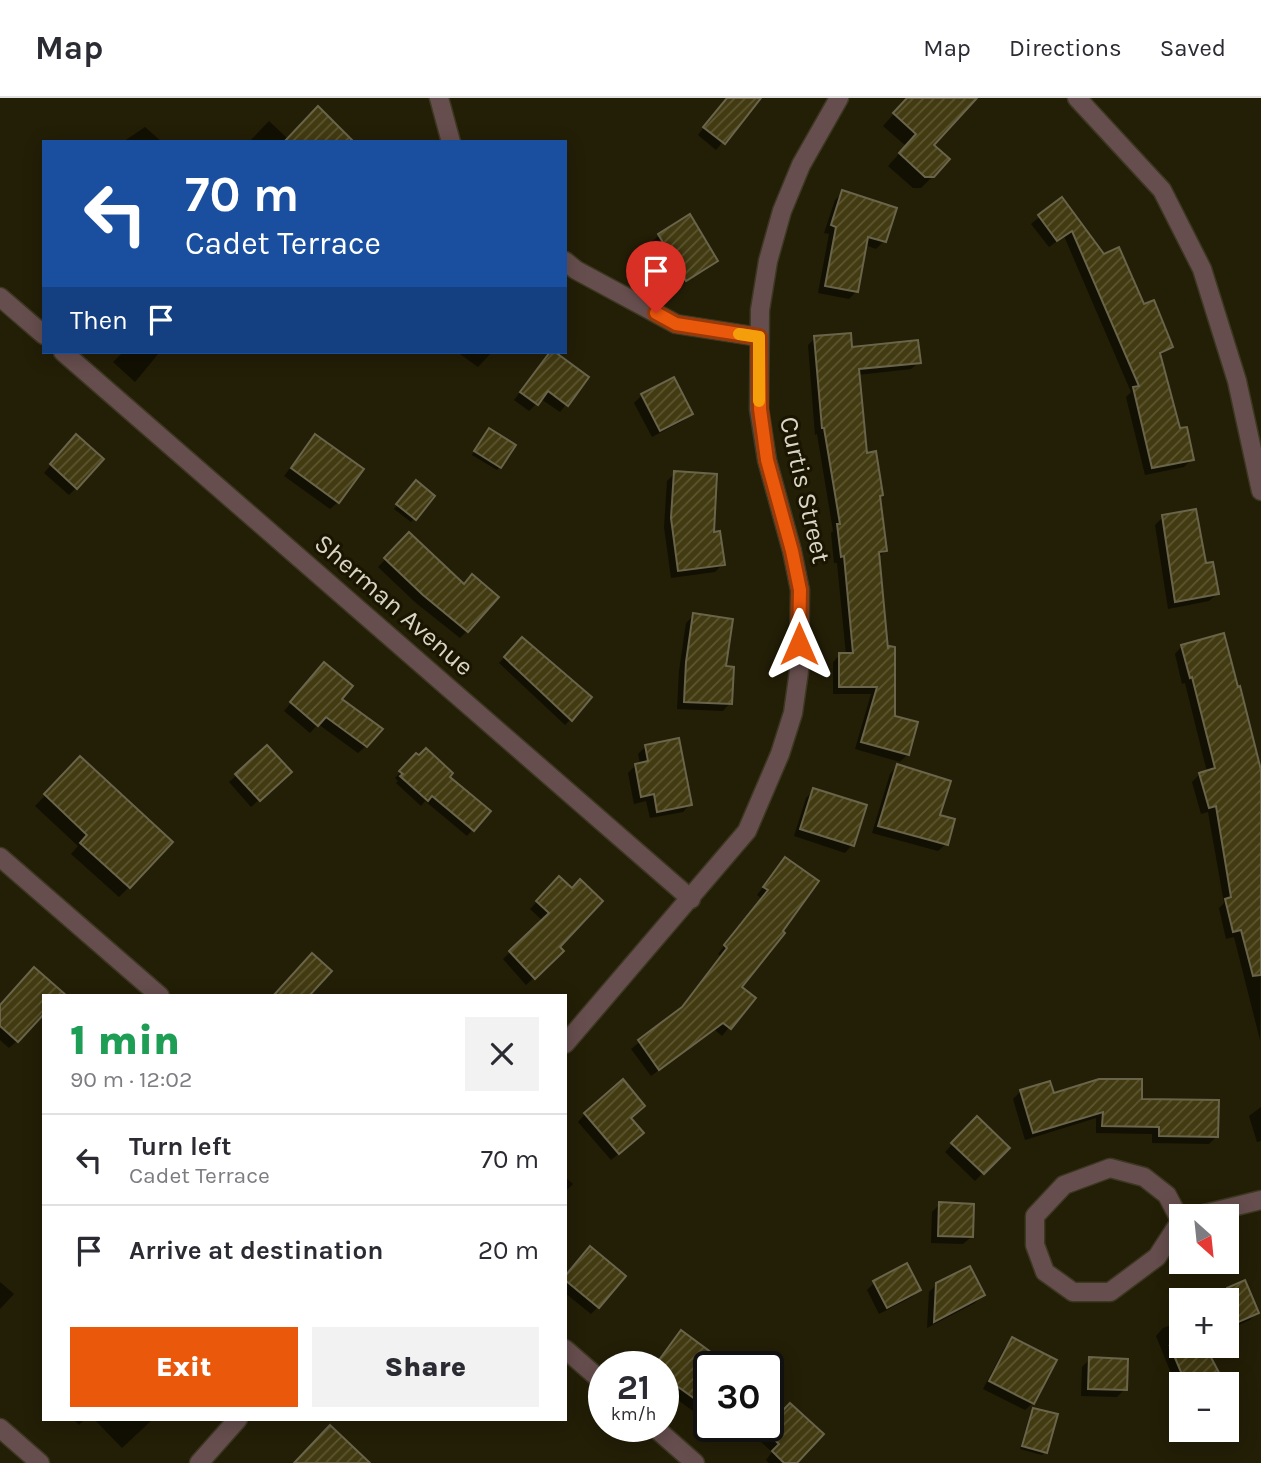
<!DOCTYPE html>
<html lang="en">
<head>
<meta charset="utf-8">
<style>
  :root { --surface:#fff; --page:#f2f2f3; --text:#2b2b33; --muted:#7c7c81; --line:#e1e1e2; --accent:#ea580c }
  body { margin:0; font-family:Karla,sans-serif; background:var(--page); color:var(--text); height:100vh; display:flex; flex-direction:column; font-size:26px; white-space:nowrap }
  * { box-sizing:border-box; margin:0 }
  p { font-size:23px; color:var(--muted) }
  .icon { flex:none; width:38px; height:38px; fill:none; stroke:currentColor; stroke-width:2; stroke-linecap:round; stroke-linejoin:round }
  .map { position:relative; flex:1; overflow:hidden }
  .side { position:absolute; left:42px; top:896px; width:525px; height:427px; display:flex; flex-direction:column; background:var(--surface); border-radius:0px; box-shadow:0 4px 18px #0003 }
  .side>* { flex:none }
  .hud { position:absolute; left:42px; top:42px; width:525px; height:214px; border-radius:0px; box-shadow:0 4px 18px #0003; background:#1a4fa0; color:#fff; overflow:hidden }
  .needle { width:46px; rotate:153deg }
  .controls { position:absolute; left:1169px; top:1106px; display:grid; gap:14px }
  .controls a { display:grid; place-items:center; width:70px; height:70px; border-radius:0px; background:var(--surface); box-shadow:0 4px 18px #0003; font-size:35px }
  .speed { position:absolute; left:588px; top:1253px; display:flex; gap:14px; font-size:35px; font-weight:700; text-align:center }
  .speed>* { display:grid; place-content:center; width:91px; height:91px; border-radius:50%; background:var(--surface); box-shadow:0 4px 18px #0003; line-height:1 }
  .speed small { font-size:18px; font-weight:400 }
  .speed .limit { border:4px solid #111; border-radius:10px; background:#fff; color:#111 }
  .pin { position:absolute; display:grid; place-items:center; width:60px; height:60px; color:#fff; margin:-72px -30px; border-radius:50% 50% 50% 0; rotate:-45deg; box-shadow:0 0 7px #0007 }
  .pin .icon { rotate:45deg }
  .me { position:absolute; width:77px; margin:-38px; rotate:0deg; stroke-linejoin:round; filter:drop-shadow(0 0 5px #0008) }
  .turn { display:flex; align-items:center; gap:24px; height:147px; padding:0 28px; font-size:32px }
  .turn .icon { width:91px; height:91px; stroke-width:2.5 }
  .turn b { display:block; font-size:49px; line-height:60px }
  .then { display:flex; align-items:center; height:66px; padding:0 28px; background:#0003; gap:14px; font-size:26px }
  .round { display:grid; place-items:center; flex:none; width:74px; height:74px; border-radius:0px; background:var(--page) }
  .head { display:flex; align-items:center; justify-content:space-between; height:119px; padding:0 28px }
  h1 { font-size:42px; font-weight:800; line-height:52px; color:#1e9e55 }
  .action { display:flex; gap:14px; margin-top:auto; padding:14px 28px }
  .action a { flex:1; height:80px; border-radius:0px; background:var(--accent); color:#fff; font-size:28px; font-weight:800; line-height:80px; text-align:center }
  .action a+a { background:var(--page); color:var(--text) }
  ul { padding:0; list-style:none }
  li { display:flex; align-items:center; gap:21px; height:91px; padding:0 28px; border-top:2px solid var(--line) }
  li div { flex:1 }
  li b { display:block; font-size:26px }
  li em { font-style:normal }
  header { display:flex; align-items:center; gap:42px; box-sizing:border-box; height:98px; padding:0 35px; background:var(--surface); border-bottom:2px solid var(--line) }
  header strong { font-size:33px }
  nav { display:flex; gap:38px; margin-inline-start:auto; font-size:24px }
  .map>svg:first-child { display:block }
  .shadow { fill:#0007 }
  .building { fill:url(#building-hatch); stroke:#69644a; stroke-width:2 }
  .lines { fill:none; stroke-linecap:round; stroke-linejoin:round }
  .street-casing { stroke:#3c3821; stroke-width:21 }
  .street { stroke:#674e4e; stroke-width:18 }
  .route-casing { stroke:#983908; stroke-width:18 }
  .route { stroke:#ea580c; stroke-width:12 }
  .slow { stroke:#f59e0b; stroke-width:12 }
  .labels { text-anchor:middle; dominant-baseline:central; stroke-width:6; stroke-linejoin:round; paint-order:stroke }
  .street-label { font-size:26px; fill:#d8d5c6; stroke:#1a1500 }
</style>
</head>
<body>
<header>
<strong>Map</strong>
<nav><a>Map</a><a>Directions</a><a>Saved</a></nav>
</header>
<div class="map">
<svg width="1261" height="1365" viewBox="0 0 1261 1365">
  <defs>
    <pattern id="building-hatch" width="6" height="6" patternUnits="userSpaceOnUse" patternTransform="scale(1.75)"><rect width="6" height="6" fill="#423a11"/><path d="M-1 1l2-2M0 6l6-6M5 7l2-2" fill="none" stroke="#5d5632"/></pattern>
  </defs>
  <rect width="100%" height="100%" fill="#231e06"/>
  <!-- shadow -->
  <g class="shadow">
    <polygon points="727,0 758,0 716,52 698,37"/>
    <polygon points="908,0 973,0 932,47 933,78 921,90 913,90 888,68 906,48 883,28"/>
    <polygon points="269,23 288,41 351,44 249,44"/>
    <polygon points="145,29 162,44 123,44"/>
    <polygon points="843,94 884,143 876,151 865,147 857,193 849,201 818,195 829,136 824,135 835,102"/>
    <polygon points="1062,101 1171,249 1160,258 1179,332 1192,361 1184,369 1145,377 1126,299 1131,294 1064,138 1049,149 1031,126"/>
    <polygon points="659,137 716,163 709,170 678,189 651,145"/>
    <polygon points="815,240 850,251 919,264 911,271 858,277 866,357 878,399 885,453 878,460 893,619 908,656 900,664 855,651 871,596 833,596 833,564 840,557 846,557 837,465 834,465 831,435 833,433 817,336 815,337 808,247"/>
    <polygon points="123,254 158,254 159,255 135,284 113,264"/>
    <polygon points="457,254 492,254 478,269"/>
    <polygon points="551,254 587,280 560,314 541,301 529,313 514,302"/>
    <polygon points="642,297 690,316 683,323 652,339 634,305"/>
    <polygon points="489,332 500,369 497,372 472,357"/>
    <polygon points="315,338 338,404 330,411 284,378"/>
    <polygon points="69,346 76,390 69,397 44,375"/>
    <polygon points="675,375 712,436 723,466 715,474 671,480 664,429 667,383"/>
    <polygon points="417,385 433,398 411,424 394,411"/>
    <polygon points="1163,419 1205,467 1217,496 1209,503 1168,511 1155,427"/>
    <polygon points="409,437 467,533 460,540 416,505 378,469"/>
    <polygon points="694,517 724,570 730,605 723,613 677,611 679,573 686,525"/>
    <polygon points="522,541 571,621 565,627 499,565"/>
    <polygon points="1182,548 1261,676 1260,942 1234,839 1226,841 1219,810 1224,805 1208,714 1201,716 1192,684 1200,676 1207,674 1185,585 1182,586 1175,556"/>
    <polygon points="317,574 340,601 366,648 358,655 318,626 310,635 284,613"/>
    <polygon points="646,648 690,706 683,714 650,720 646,703 634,706 628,675 636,667 640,666 638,656"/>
    <polygon points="416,657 447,679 488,713 467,738 425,703 421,708 396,685 398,683 395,680"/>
    <polygon points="81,661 129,789 119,799 71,756 78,748 35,708"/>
    <polygon points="897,668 938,718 946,746 938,753 872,735 890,676"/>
    <polygon points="237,677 282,681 251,709 229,684"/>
    <polygon points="814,692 852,747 845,755 794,738 806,700"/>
    <polygon points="785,761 739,889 753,900 722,938 714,931 651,978 631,951 678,914 721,858 718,856 762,801 757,797"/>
    <polygon points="552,788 558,849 562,853 526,887 503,861 543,823 530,811"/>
    <polygon points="44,898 17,943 9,950 0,942 0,908"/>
    <polygon points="1021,993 1141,1003 1217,1038 1209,1046 1152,1045 1152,1036 1096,1035 1096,1020 1025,1042 1013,1001"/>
    <polygon points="1261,1009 1261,1043 1257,1044 1249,1018"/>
    <polygon points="585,1016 629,1021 634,1043 611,1062 578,1024"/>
    <polygon points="977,1021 1007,1050 975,1083 945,1054"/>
    <polygon points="565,1079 573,1086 565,1094"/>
    <polygon points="940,1106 971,1139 963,1146 931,1145 932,1114"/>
    <polygon points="565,1179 598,1209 591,1216 565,1195"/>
    <polygon points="0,1184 14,1196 0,1211"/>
    <polygon points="1244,1184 1257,1214 1250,1222 1227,1232 1227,1202 1209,1202 1214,1197"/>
    <polygon points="874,1185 919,1192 912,1199 879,1216 867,1192"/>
    <polygon points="937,1186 983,1197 975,1205 927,1230 929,1194"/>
    <polygon points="1181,1223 1181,1248 1211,1248 1215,1258 1207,1266 1173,1280 1156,1238 1163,1230"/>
    <polygon points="681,1234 709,1269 709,1294 693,1313 663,1291 663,1269 654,1269"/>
    <polygon points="1012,1241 1033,1305 1025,1312 983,1291 1005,1249"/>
    <polygon points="1090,1261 1125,1291 1117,1299 1081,1298 1082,1269"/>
    <polygon points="790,1307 795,1365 769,1365 766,1362 772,1354 758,1341"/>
    <polygon points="1034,1311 1045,1354 1042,1357 1020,1351 1030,1315"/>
    <polygon points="73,1321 85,1321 79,1327"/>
    <polygon points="94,1321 153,1321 122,1350"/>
  </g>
  <!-- building -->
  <g class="building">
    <polygon points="727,0 761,0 725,46 703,29"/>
    <polygon points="907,0 977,0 934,47 950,61 934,79 925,79 899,55 916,36 893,15"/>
    <polygon points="318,8 354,44 284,44"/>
    <polygon points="842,92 897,110 886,144 868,139 858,194 825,188 836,129 831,127"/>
    <polygon points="1062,99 1104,156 1119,149 1144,206 1154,202 1173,249 1160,255 1180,330 1187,329 1194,362 1152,370 1133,289 1139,288 1072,133 1057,143 1038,117"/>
    <polygon points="690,116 718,163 686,183 658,136"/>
    <polygon points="851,235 852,249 918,242 921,265 859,271 867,355 876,353 883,397 880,398 887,453 879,454 888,551 889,548 895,549 895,618 918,624 909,657 861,644 877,589 839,589 839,555 853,555 844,458 841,459 837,426 840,426 824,330 822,330 814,238"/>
    <polygon points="550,254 555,254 589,279 568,308 548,293 538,307 520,294"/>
    <polygon points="674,279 693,316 660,333 641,296"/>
    <polygon points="489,330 516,347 501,370 474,353"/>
    <polygon points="76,336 104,361 77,391 50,366"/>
    <polygon points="315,336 364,371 339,405 291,370"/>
    <polygon points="674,373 717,376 714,434 720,433 725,467 678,473 671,420"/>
    <polygon points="416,382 435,398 416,422 396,406"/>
    <polygon points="1196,411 1206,465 1213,464 1219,496 1175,504 1162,417"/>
    <polygon points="409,434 464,486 472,476 499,499 468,534 423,497 384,460"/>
    <polygon points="693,515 733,521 726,568 734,569 732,606 684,604 686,564"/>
    <polygon points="1224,535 1238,589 1240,588 1261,672 1261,877 1253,878 1241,832 1233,834 1225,801 1231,799 1216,708 1209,710 1199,675 1215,670 1192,579 1190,580 1181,547"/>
    <polygon points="522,539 592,599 572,623 504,559"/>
    <polygon points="324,564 353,588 342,601 383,631 367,649 326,619 318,628 290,604"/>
    <polygon points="679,640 692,707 657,714 654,696 641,699 635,666 648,663 645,647"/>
    <polygon points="267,647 292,674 260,703 235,676"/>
    <polygon points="426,650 453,675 450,679 491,713 474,733 432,698 428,703 400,678 403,676 399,673 416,655 419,657"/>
    <polygon points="80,658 173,744 130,790 80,745 87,737 44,696"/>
    <polygon points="897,666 951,683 940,717 955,721 948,747 878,728"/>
    <polygon points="813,690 867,707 854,748 800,731"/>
    <polygon points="785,759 819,783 783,833 785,835 742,889 756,900 731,931 723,925 659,972 638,942 682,909 727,850 724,847 768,792 763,789"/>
    <polygon points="559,778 572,790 580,781 603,803 560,849 564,853 535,881 509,853 549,815 536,803"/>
    <polygon points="312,855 332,873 309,898 273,898"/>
    <polygon points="34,869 67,898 44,898 44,916 18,944 0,928 0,907"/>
    <polygon points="623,981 645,1008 631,1020 644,1035 619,1056 584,1015"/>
    <polygon points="1099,981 1142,981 1142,1001 1219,1002 1218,1039 1159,1038 1159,1029 1102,1028 1103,1014 1033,1035 1020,992 1050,983 1054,995"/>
    <polygon points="977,1018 1010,1050 984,1076 951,1045"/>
    <polygon points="939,1104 974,1106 973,1139 938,1138"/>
    <polygon points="590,1148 626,1178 599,1210 565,1182 565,1178"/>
    <polygon points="907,1165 921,1192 887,1210 873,1183"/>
    <polygon points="970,1168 985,1197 934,1224 936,1185"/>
    <polygon points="1245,1182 1259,1215 1227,1229 1227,1190"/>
    <polygon points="681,1232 731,1269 709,1269 709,1311 663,1278 663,1269 654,1269"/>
    <polygon points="1012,1239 1057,1262 1034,1306 989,1283"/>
    <polygon points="1170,1248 1205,1248 1225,1286 1186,1286"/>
    <polygon points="1089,1259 1128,1261 1127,1292 1088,1291"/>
    <polygon points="790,1305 824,1336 797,1365 784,1365 772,1353 779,1346 764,1332"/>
    <polygon points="1033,1310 1058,1316 1047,1355 1022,1348"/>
    <polygon points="330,1327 370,1365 294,1365"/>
  </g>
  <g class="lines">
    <!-- street casing -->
    <g class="street-casing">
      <g id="street">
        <polyline points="439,0 451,44"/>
        <polyline points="1077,0 1162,92 1202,171 1237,283 1261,393"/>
        <polyline points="565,163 576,172 676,226 759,239"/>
        <polyline points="0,199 44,237"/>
        <polyline points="63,254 691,801"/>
        <polyline points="0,759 160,898"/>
        <polyline points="565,946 747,733 780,656 793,615 799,573 800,492 792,453 767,362 759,311 760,212 768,163 782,113 801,67 839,0"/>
        <polyline points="1196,1118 1261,1102"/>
        <polyline points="1180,1122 1167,1097 1144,1079 1110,1070 1064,1087 1035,1118 1035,1147 1045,1174 1073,1194 1110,1194 1157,1159 1181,1122"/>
        <polyline points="565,1251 604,1285"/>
        <polyline points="653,1328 695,1365"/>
        <polyline points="0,1330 40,1365"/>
        <polyline points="199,1365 238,1321"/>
      </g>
    </g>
    <!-- street -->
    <use href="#street" class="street"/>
  </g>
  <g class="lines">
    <!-- route casing -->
    <g class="route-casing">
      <polyline id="route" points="656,215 676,226 759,239 760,311 767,362 792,453 800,492 799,546"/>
    </g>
    <!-- route -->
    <use href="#route" class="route"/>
    <!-- slow -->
    <polyline class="slow" points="739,236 759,239 759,303"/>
  </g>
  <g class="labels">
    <!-- street labels -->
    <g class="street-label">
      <text transform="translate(805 392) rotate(77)">Curtis Street</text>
      <text transform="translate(394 507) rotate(41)">Sherman Avenue</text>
    </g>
  </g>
</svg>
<div class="controls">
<a><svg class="needle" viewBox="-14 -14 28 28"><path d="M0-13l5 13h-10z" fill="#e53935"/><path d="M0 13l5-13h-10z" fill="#7c7c81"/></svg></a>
<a>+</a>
<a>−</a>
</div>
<div class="speed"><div>21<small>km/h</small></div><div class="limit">30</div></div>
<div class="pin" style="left:656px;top:215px;background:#d93025"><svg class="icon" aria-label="arrive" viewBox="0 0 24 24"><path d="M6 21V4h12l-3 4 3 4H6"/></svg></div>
<svg class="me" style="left:799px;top:546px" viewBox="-20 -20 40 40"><path d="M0-17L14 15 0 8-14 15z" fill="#ea580c" stroke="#fff" stroke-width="4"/></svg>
<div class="hud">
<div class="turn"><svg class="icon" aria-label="left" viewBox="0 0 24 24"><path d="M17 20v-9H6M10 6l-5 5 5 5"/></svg><div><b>70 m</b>Cadet Terrace</div></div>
<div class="then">Then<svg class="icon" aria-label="arrive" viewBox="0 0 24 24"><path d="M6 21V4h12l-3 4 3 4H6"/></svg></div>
</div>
<section class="side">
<div class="head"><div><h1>1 min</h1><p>90 m · 12:02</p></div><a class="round"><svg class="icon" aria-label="close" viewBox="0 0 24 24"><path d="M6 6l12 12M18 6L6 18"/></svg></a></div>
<ul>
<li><svg class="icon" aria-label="left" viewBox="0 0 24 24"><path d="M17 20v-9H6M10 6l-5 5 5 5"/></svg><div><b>Turn left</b><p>Cadet Terrace</p></div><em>70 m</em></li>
<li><svg class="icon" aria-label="arrive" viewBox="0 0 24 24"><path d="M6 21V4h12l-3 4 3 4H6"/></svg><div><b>Arrive at destination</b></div><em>20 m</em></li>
</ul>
<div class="action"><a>Exit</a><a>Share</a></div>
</section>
</div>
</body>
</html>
